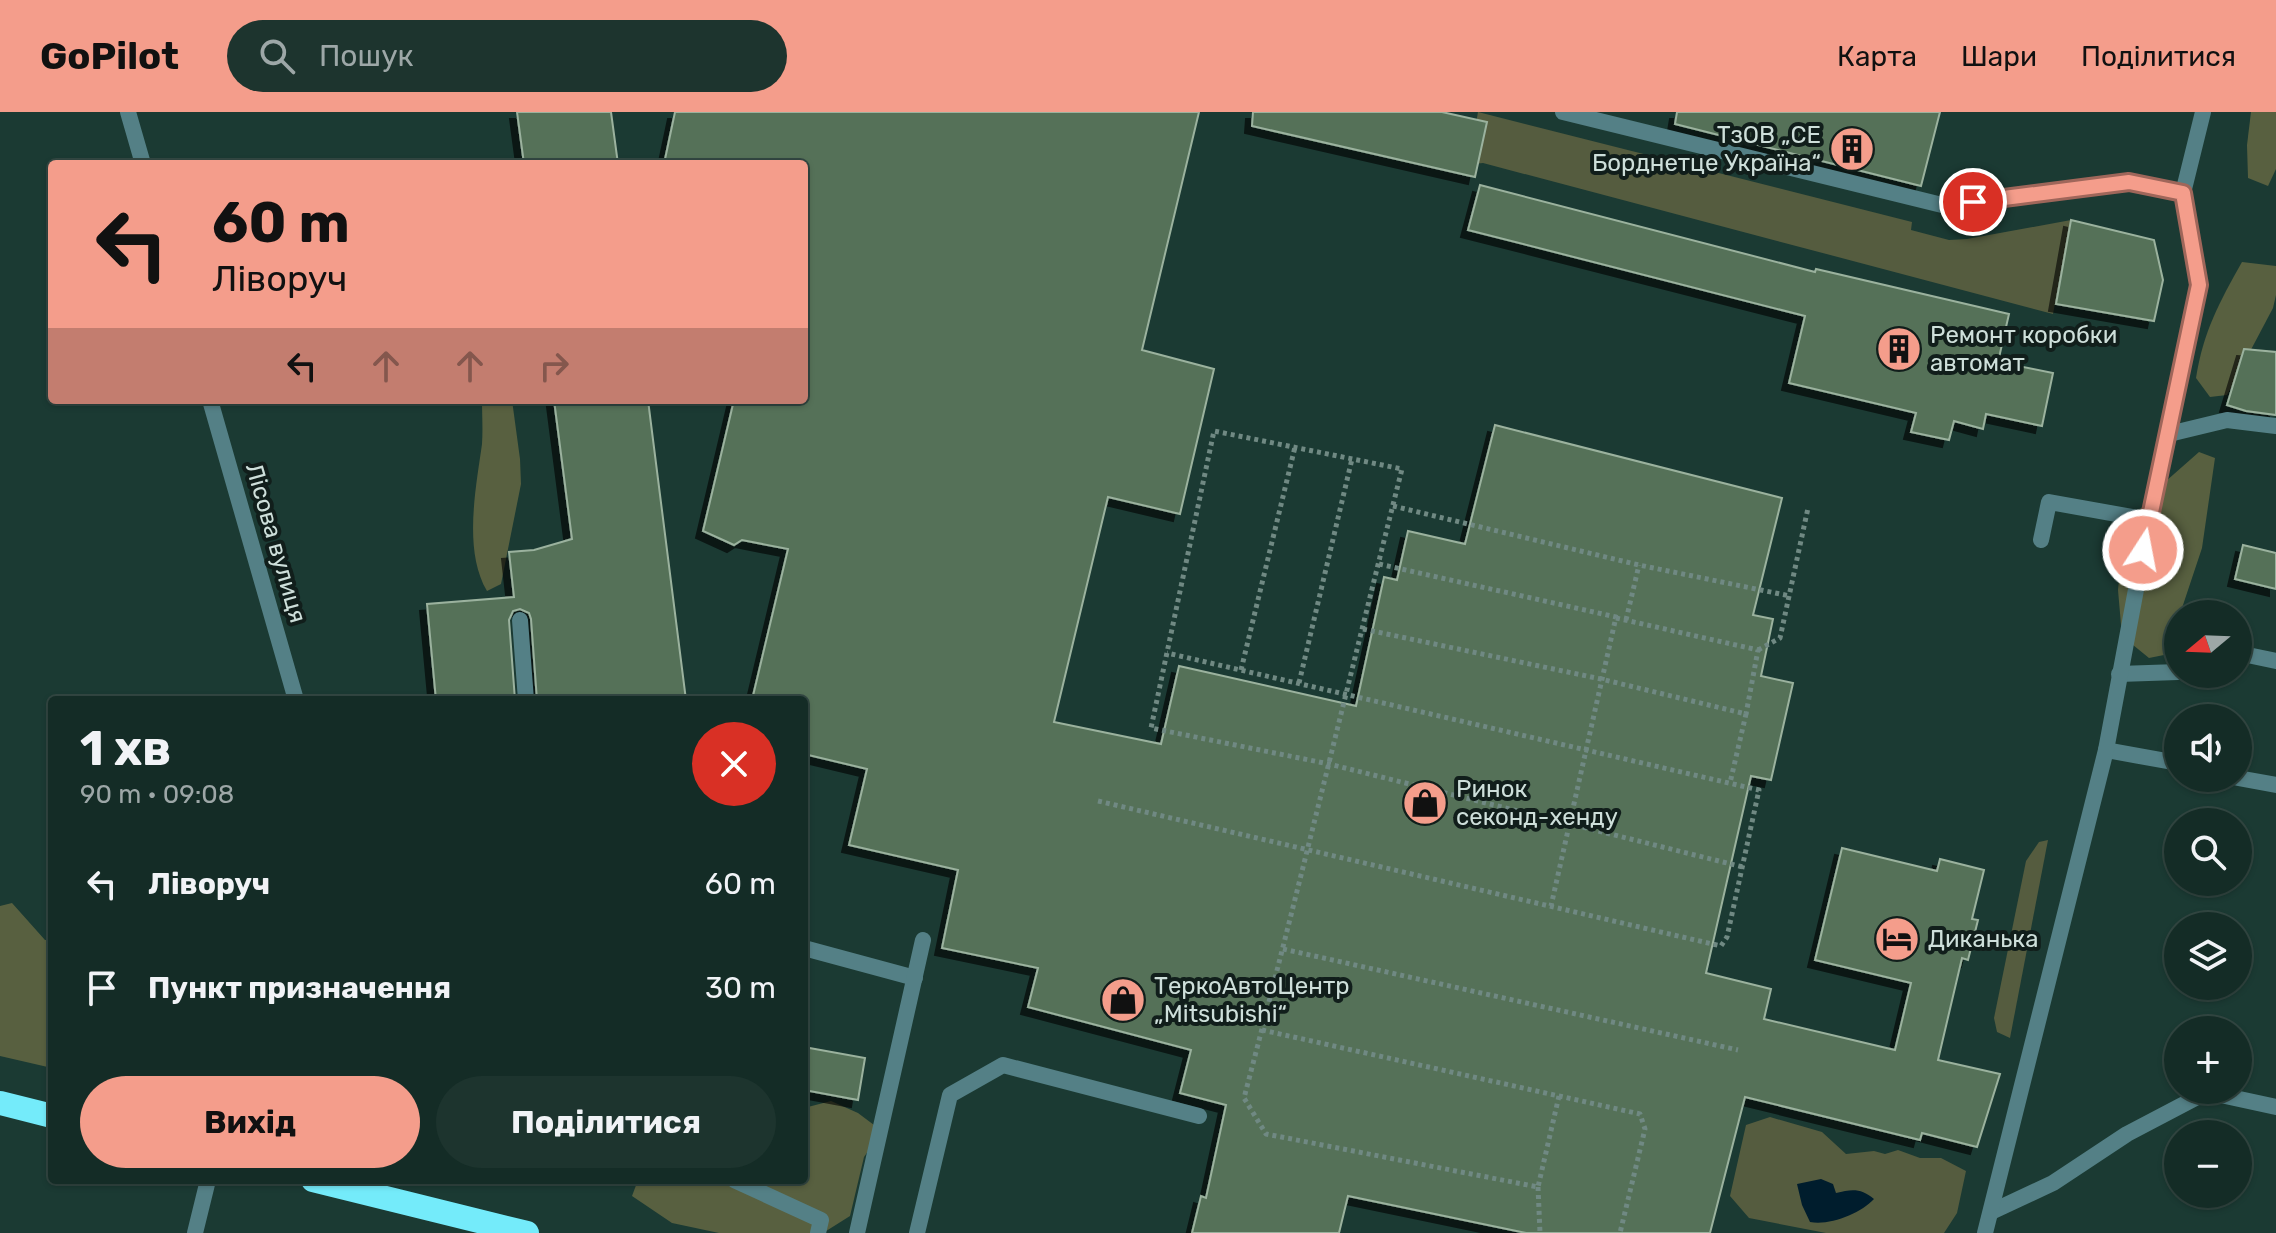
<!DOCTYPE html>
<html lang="uk">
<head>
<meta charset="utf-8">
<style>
  :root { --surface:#142c26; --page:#1d342e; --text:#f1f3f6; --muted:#9da7a7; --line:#334843; --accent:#f49d8b }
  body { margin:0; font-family:Rubik,sans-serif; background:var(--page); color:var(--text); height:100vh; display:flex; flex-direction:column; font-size:30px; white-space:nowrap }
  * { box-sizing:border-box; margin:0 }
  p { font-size:26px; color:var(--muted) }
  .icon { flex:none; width:44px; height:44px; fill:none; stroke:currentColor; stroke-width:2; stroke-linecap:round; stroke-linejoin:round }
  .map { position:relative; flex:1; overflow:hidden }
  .panel { position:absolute; left:48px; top:584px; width:760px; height:488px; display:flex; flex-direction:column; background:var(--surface); border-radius:8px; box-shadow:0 2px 6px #0004,0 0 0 2px var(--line) }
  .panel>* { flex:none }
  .guide { position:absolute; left:48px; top:48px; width:760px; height:244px; border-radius:8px; box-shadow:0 2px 6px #0004,0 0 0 2px var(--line); background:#f49d8b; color:#111; overflow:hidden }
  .needle { width:52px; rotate:251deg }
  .fabs { position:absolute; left:2164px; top:488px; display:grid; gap:16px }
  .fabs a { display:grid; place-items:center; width:88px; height:88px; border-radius:50%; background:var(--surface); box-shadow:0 2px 6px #0004,0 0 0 2px var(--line); font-size:40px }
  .pin { position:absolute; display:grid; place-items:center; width:68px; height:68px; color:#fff; margin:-34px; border:4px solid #fff; border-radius:50%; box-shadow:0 2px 8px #0007 }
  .me { position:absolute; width:88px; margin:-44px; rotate:11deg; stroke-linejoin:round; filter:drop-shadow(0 0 6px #0008) }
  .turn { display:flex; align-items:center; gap:28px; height:168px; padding:0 32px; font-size:36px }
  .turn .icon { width:104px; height:104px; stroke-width:2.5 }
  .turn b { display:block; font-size:56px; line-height:68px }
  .lanes { display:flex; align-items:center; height:76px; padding:0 32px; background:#0003; justify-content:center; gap:40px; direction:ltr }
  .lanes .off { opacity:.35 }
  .round { display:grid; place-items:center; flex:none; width:84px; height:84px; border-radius:42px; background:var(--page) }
  .head { display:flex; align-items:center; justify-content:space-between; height:136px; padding:0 32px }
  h1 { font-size:48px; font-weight:700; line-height:60px }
  .action { display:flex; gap:16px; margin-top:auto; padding:16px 32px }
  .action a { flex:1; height:92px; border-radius:48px; background:var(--accent); color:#111; font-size:32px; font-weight:700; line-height:92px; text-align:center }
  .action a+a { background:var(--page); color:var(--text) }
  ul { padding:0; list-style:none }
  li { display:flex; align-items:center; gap:24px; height:104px; padding:0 32px }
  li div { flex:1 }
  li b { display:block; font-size:30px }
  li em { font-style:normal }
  header { display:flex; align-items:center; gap:48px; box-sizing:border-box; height:112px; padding:0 40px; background:var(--accent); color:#111 }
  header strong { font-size:38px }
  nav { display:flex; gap:44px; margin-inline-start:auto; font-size:28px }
  .search { width:560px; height:72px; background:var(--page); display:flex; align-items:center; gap:20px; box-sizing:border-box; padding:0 28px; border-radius:44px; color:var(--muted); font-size:30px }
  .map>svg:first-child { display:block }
  .green { fill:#555c3f }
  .forest { fill:#586040 }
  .water { fill:#001d2d }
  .building { fill:#557159; stroke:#9bb29e; stroke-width:2; filter:url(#shadow) }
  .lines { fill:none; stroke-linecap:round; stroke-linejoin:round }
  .path { stroke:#708983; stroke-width:5; stroke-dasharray:4 4; stroke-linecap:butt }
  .lane { stroke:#548086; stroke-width:16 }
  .street { stroke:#548086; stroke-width:16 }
  .highway { stroke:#74ebfa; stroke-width:24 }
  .route-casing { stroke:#9f665a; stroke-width:20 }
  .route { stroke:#f49d8b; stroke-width:14 }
  .labels { text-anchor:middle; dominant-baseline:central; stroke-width:8; stroke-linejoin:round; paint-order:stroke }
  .poi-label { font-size:24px; fill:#cedfda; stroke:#111e1b; text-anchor:start }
  .street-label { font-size:24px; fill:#cedfda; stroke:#111e1b }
</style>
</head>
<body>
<header>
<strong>GoPilot</strong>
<div class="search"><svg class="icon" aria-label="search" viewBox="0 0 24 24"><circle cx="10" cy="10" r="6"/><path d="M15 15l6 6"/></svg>Пошук</div>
<nav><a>Карта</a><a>Шари</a><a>Поділитися</a></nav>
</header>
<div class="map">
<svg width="2276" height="1121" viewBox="0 0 2276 1121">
  <defs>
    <filter id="shadow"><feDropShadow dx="-7" dy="7" stdDeviation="0" flood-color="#0009"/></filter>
  </defs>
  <rect width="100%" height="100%" fill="#1b3a33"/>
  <!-- green -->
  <g class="green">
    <polygon points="1478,0 1912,110 1911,118 1949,128 1967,127 2071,108 2053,202 1483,51 1474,52 1470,46"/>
    <polygon points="2048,728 2010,926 1997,920 1994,906 2026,749 2039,730"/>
    <polygon points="1770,1005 1822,1020 1846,1042 1874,1039 1885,1042 1898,1038 1920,1046 1941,1046 1966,1059 1957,1101 1944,1121 1826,1121 1749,1106 1730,1084 1746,1013"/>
  </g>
  <!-- forest -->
  <g class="forest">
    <polygon points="2251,0 2276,0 2276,57 2268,74 2248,66 2247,33"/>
    <path d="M2242,150l34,4v29l-3,13 -46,87 -17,2 -14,-19c7,-46 24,-77 46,-116z"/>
    <path d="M482,288h30l8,59 1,25 -20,100 -14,7c-24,-41 -11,-103 -5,-147 1,-15 0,-30 0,-44z"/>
    <polygon points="2199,340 2215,346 2202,436 2180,502 2178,502 2169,542 2149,546 2122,524 2118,478 2124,417 2157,377"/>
    <polygon points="12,791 45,828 52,828 52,956 0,944 0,794"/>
    <polygon points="831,989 858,1001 882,1019 864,1045 850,1104 823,1121 719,1121 672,1111 632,1084 638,1068 804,1068 804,996"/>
  </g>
  <!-- water -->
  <path class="water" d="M1821,1067l12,5 3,9c16,-4 25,-5 38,6 -13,14 -44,27 -64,23l-8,-17 -5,-21z"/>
  <!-- building -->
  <g class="building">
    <polygon points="517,0 611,0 618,52 524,52"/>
    <polygon points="675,0 1199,0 1142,238 1214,257 1180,402 1108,385 1054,610 1161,632 1179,554 1356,594 1384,465 1397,468 1408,419 1465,432 1495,313 1782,386 1753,503 1773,507 1761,564 1793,571 1771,668 1751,664 1706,861 1771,877 1764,907 1895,938 1911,871 1815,848 1842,736 1937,759 1940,747 1984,758 1972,807 1978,808 1968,848 1962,846 1938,948 2000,962 1977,1035 1922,1021 1920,1028 1745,985 1710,1121 1526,1121 1348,1084 1339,1121 1192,1121 1201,1084 1206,1086 1226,993 1180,981 1191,938 1028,895 1038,856 942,836 958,758 849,733 867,657 804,642 804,588 752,588 788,437 742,428 734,433 703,419 734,288 804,288 804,52 664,52"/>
    <polygon points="1253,0 1442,0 1487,10 1475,65 1252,14"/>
    <polygon points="1677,0 1940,0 1921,74 1675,12"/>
    <polygon points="1480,73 1815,160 1816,157 2009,202 1998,250 2053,261 2042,314 1986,302 1983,317 1954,309 1949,328 1911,320 1916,301 1789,271 1805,204 1468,118"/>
    <polygon points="2071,108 2154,128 2163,168 2154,209 2056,192"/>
    <polygon points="2244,237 2276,240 2276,303 2246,299 2227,293"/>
    <polygon points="554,288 648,288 686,588 537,588 531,507 529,501 520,497 513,499 509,508 515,588 436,588 427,492 514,485 509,440 534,438 572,427"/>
    <polygon points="2243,433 2276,441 2276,477 2235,467"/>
    <polygon points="804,935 865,946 858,988 804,978"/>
  </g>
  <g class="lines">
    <!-- path -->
    <g class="path">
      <polyline points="1393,394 1639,453 1790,484"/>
      <polyline points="1379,452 1616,505 1551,794"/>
      <polyline points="1616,506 1758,538 1746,602"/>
      <polyline points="1626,508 1639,453"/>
      <polyline points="1363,517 1601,567 1746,602 1730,671"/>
      <polyline points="1758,538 1780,526 1808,396"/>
      <polyline points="1241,558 1295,335"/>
      <polyline points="1299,571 1352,347"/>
      <polyline points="1098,689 1721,834 1727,825 1759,678 1167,541"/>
      <polyline points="1283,837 1738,938"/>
      <polyline points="1262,918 1640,1002 1645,1017 1620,1121"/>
      <path d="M1559,984l-21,91 -272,-53 -22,-36c55,-209 105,-419 158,-629l-188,-38 -63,297 178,36 414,103"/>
      <polyline points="1538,1075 1540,1121"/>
    </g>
    <!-- lane -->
    <g class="lane">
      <polyline points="1563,0 1942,93 2129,70 2183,81"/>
      <polyline points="2169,322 2227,308 2276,314"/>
      <polyline points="2041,428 2049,390 2149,408"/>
      <polyline points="520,508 526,588"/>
      <polyline points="2238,541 2276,549"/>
      <polyline points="2119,562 2178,560"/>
      <polyline points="2106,638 2178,651"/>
      <polyline points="2238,666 2276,673"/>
      <polyline points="804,836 915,866"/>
      <polyline points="1991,1100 2053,1071 2127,1022 2207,980 2276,995"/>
      <polyline points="195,1121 208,1068"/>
      <polyline points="857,1121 923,828"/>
      <polyline points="917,1121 950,983 1003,953 1199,1004"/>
      <polyline points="1985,1121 2106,638 2149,408 2199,173 2183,81 2203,0"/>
    </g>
    <!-- street -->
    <g class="street">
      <polyline points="128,0 143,52"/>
      <polyline points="210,288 296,588"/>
      <polyline points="734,1068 821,1108 818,1121"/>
    </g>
    <!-- highway -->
    <g class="highway">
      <polyline points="0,991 52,1004"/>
      <polyline points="313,1068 527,1121"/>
    </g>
  </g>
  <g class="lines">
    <!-- route casing -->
    <g class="route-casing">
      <polyline id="route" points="1973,90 2129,70 2183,81 2199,173 2143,438"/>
    </g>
    <!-- route -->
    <use href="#route" class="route"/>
  </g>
  <!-- icons -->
  <defs>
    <g id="building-disc" transform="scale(2.3)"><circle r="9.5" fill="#f49d8b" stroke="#111e1b"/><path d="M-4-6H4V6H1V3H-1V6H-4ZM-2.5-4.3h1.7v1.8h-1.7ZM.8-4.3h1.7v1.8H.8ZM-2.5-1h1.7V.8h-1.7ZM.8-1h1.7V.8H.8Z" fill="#111"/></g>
    <g id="shop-disc" transform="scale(2.3)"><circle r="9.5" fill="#f49d8b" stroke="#111e1b"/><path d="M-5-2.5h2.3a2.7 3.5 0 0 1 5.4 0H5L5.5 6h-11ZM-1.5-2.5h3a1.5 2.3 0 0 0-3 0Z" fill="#111"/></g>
    <g id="hotel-disc" transform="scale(2.3)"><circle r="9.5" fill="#f49d8b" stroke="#111e1b"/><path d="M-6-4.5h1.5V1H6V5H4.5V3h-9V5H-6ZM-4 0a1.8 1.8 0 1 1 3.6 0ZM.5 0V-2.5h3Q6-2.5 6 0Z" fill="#111"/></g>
  </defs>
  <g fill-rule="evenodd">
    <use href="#building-disc" x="1852" y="37"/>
    <use href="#building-disc" x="1899" y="237"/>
    <use href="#shop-disc" x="1425" y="691"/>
    <use href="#hotel-disc" x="1897" y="827"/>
    <use href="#shop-disc" x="1123" y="888"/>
  </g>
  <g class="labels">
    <!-- poi labels -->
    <g class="poi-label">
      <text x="1821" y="23" text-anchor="end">ТзОВ „СЕ<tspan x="1821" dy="28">Борднетце Україна“</tspan></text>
      <text x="1930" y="223">Ремонт коробки<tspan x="1930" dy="28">автомат</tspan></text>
      <text x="1456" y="677">Ринок<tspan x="1456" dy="28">секонд-хенду</tspan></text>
      <text x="1928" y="827">Диканька</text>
      <text x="1154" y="874">ТеркоАвтоЦентр<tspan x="1154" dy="28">„Mitsubishi“</tspan></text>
    </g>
    <!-- street labels -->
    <g class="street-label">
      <text transform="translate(276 431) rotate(74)">Лісова вулиця</text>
    </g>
  </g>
</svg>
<div class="fabs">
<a><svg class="needle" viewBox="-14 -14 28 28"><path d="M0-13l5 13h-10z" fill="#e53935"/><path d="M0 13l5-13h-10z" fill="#9da7a7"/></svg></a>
<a><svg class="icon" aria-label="sound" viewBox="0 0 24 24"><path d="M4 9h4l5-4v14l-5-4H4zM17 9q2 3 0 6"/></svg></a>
<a><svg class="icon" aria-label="search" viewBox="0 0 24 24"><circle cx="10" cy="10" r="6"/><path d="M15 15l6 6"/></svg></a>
<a><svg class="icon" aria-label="layers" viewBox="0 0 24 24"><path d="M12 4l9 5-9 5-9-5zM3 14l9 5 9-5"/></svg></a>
<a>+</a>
<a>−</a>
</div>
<div class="pin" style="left:1973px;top:90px;background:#d93025"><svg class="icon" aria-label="arrive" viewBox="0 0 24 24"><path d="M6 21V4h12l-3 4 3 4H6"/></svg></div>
<svg class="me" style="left:2143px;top:438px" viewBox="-20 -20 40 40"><circle r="17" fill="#f49d8b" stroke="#fff" stroke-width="3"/><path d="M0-11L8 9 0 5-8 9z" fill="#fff"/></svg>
<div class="guide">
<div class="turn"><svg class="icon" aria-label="left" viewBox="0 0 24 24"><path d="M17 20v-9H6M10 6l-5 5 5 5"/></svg><div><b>60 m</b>Ліворуч</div></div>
<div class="lanes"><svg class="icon" aria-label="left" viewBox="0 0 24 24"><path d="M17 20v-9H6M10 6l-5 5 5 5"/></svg><svg class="icon off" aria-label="ahead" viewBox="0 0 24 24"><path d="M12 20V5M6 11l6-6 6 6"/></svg><svg class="icon off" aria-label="ahead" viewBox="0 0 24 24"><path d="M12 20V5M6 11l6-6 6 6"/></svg><svg class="icon off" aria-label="right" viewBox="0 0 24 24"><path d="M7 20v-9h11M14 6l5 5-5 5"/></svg></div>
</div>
<section class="panel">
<div class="head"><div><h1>1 хв</h1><p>90 m · 09:08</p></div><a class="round" style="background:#d93025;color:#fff"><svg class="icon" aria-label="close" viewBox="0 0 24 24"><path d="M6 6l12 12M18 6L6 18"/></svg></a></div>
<ul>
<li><svg class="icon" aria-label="left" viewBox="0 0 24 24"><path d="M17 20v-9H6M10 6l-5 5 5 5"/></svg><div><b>Ліворуч</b></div><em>60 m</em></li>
<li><svg class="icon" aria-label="arrive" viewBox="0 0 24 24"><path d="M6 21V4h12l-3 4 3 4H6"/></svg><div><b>Пункт призначення</b></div><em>30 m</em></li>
</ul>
<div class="action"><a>Вихід</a><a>Поділитися</a></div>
</section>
</div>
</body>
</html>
